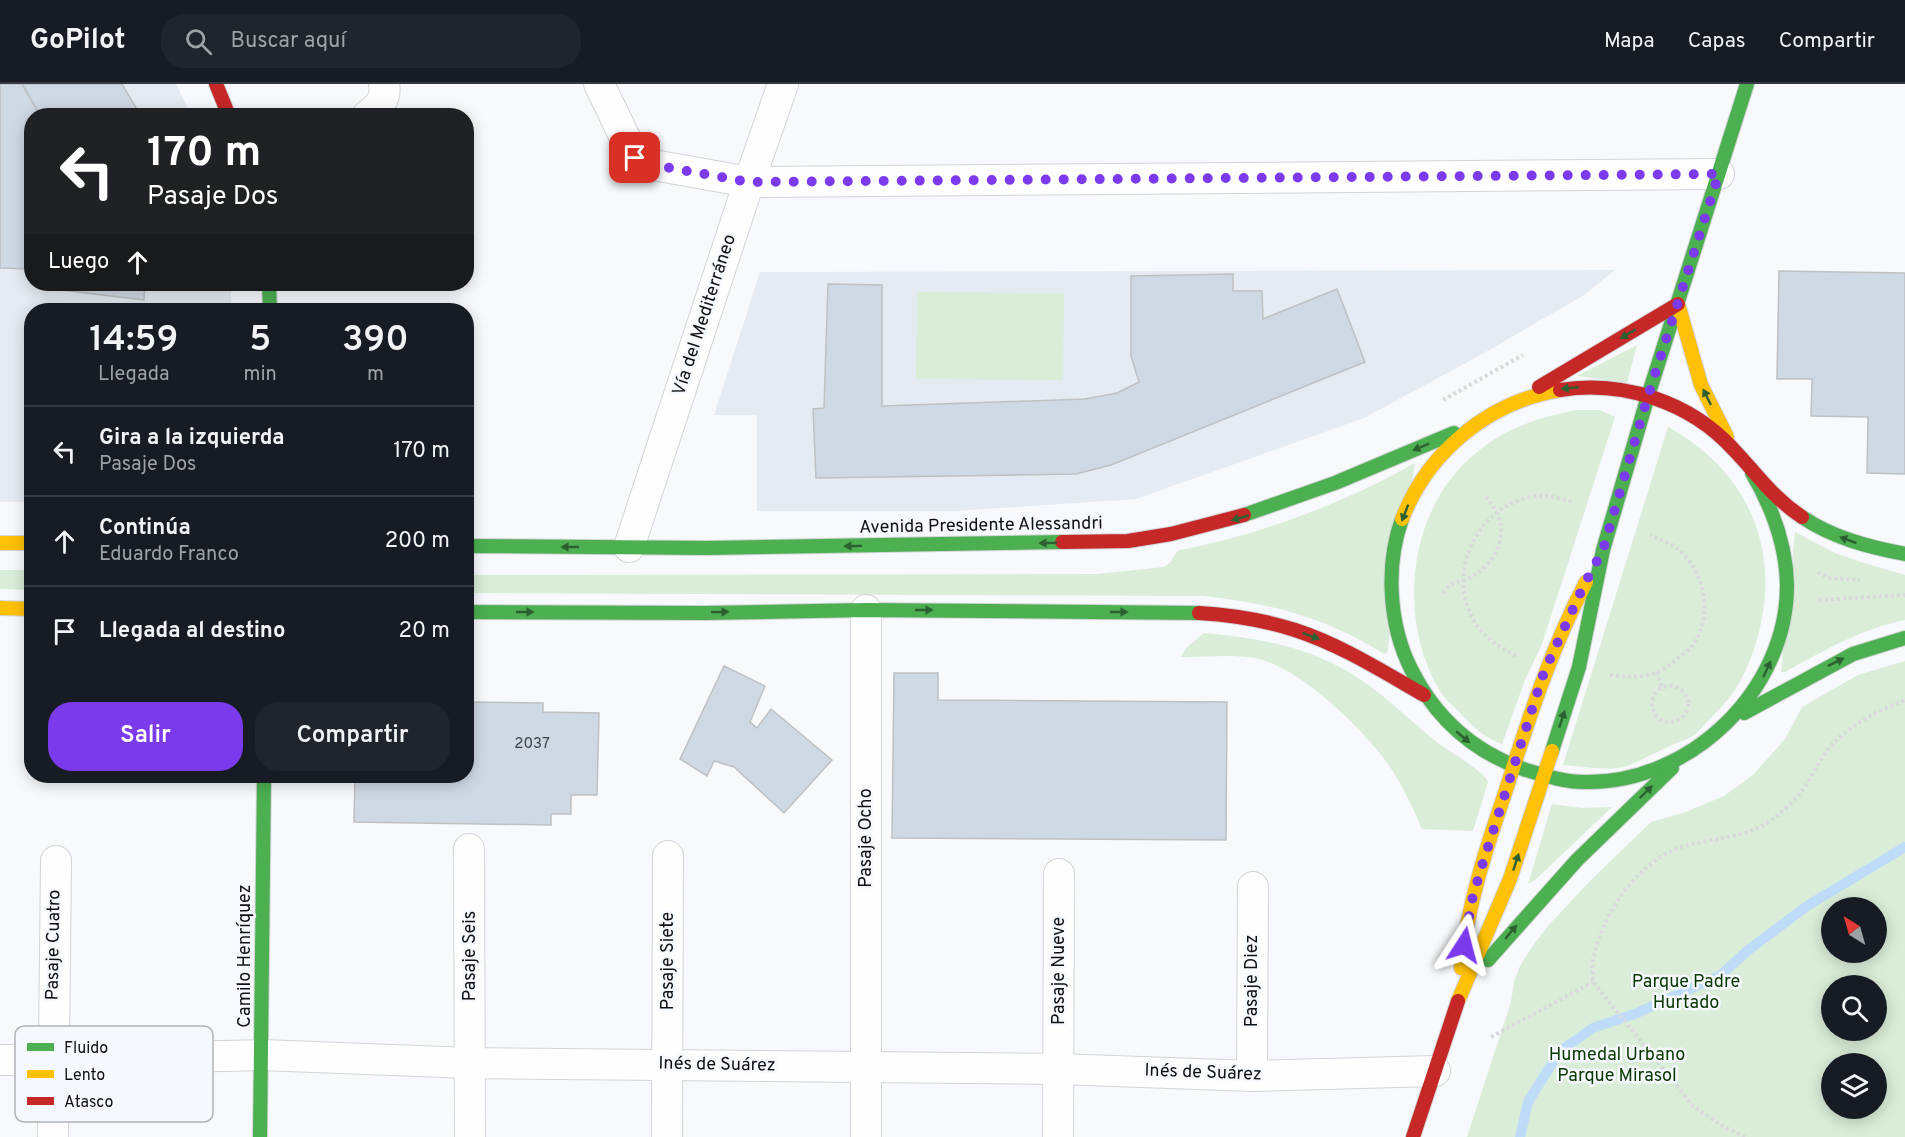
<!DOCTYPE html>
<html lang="es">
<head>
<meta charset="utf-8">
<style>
  :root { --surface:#171b24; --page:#20242c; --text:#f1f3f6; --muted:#9ea1a6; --line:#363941; --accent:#7c3aed }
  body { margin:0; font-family:Overpass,sans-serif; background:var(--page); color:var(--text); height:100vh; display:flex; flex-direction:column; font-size:22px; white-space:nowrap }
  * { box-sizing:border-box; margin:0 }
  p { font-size:20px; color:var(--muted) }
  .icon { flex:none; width:33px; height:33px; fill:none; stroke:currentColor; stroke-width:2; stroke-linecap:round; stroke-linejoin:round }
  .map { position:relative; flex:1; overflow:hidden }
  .details { position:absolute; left:24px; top:219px; width:450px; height:480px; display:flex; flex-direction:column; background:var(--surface); border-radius:24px; box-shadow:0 3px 15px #0003 }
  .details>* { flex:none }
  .guide { position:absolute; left:24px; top:24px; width:450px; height:183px; border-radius:24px; box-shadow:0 3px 15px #0003; background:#202124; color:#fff; overflow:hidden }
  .needle { width:39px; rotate:323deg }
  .buttons { position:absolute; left:1821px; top:813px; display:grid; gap:12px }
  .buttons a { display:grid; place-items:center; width:66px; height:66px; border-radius:50%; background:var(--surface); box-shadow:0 3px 15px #0003; font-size:30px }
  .pin { position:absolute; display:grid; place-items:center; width:51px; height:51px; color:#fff; margin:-26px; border-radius:12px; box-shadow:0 3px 9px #0006 }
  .me { position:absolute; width:66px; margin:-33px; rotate:9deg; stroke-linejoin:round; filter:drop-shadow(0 0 4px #0008) }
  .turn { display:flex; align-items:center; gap:21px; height:126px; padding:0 24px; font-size:27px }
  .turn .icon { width:78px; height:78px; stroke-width:2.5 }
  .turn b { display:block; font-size:42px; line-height:51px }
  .then { display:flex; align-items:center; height:57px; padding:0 24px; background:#0003; gap:12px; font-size:22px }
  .eta { display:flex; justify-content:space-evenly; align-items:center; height:102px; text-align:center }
  .eta b { font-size:36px; font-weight:600; line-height:42px }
  .cta { display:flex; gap:12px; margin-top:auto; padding:12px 24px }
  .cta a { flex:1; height:69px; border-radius:24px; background:var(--accent); color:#fff; font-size:24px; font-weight:600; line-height:69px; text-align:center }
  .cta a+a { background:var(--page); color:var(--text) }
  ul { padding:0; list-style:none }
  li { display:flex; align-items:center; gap:18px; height:90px; padding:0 24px; border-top:2px solid var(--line) }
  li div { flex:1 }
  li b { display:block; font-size:22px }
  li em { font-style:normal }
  header { display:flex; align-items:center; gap:36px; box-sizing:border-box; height:84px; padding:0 30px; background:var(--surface); border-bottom:2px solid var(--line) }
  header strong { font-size:28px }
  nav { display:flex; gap:33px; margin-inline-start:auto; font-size:21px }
  .search { width:420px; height:54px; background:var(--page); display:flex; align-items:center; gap:15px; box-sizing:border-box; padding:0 21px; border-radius:24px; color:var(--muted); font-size:22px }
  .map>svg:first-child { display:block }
  .built { fill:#e4ebf2 }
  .green { fill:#d9edd8; fill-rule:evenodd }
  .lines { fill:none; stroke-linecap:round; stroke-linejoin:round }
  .stream { stroke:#bedbf8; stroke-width:10 }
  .building { fill:#cfd9e4; stroke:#bec0c2; stroke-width:1.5 }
  .street-casing { stroke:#d2d4d7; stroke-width:32 }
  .fast-casing { stroke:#d2d4d7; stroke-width:16 }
  .slow-casing { stroke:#d2d4d7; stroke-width:16 }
  .jam-casing { stroke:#d2d4d7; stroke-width:16 }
  .path { stroke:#d8d9da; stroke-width:4; stroke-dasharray:3 3; stroke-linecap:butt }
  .street { stroke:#fefeff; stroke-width:30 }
  .fast { stroke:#4caf50; stroke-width:14 }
  .slow { stroke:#ffc107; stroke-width:14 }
  .jam { stroke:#c62828; stroke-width:14 }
  .oneway { fill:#2d6031 }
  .route { stroke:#7c3aed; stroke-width:10; stroke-dasharray:0 18 }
  .labels { text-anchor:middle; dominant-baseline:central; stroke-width:5; stroke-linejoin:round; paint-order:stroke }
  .number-label { font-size:15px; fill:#3e4246 }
  .street-label { font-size:18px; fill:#0e1012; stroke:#f5f9fe }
  .park-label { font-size:18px; fill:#083701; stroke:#f5f9fe }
  .key { fill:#f5f9fe; stroke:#b0b3b7; stroke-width:1.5 }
  .key-label { font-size:16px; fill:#0e1012 }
</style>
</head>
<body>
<header>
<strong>GoPilot</strong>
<div class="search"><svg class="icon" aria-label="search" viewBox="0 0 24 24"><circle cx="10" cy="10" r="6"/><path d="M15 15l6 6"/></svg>Buscar aquí</div>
<nav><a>Mapa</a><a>Capas</a><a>Compartir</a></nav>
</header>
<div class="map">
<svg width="1905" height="1053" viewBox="0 0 1905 1053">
  <rect width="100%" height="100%" fill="#f7f9fc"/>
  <!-- built -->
  <g class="built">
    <polygon points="0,0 176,0 191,31 32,32 32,200 231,200 231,226 32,226 31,418 0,418"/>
    <polygon points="1615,186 1584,211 1484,269 1364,334 1136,415 956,427 757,427 757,331 714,331 760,188"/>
  </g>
  <!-- green -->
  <g class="green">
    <polygon points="917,208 1064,209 1063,296 916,295"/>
    <polygon points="1637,261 1627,299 1577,292"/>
    <path d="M1576,326h24l15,7 -73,227 -17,36 -23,64c-20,-8 -25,-14 -40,-29 -7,-8 -17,-15 -22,-24 -40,-66 -34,-165 20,-223 33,-35 70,-49 116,-58z"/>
    <path d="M1668,343c86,47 117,133 85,225 -11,31 -23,48 -47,71 -4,4 -8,10 -13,13 -9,5 -20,8 -29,13 -13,5 -34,18 -46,19 -17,2 -38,-2 -55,-3z"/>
    <path d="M1415,379l-28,190 -3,1c-59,-37 -111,-50 -180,-58l-737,-3v-18l630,-1 67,-7c10,-5 8,-12 15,-17 78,-14 168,-48 236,-87z"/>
    <path d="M1795,448l40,21 29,10 41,12v45c-44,9 -82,31 -120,52h-4z"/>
    <polygon points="0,486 31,486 31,506 0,505"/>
    <path d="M1204,549c57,5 112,15 160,49 26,18 49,41 74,61 12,9 46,28 50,39l-15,49 -51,-2c-11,-26 -23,-51 -40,-73 -26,-33 -85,-90 -127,-98 -23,-4 -50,-1 -74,-1l5,-9z"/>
    <path d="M1905,577v476h-438l44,-135 3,-20 6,-16 14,-22 14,-18 42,-45 61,-59 32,-9 41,-17 29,-21 32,-36 17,-32 56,-32zM1832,824h44v44h-44zM1832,902h44v44h-44zM1832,980h44v44h-44z"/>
    <polygon points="1552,720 1582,724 1612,723 1535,796 1528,800"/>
  </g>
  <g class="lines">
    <!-- stream -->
    <polyline class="stream" points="1520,1053 1528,1018 1559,968 1593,944 1637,929 1721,891 1747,867 1807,822 1905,763"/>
  </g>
  <!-- building -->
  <g class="building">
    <polygon points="0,0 22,0 41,32 32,32 32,185 0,184"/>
    <polygon points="22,0 122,0 141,32 41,32"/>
    <polygon points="1779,187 1905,189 1905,390 1867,389 1868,333 1811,332 1812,295 1777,295"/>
    <polygon points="1233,190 1233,207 1262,207 1263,235 1337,205 1365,278 1111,381 1076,390 816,394 813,325 824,324 828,200 882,201 882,322 1085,315 1117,309 1139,298 1131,272 1131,192"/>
    <polygon points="62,200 145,200 144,216 61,206"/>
    <polygon points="724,582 765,602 750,638 757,644 771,625 832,676 784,729 734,683 714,677 707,692 680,675"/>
    <polygon points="894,589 938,589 938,616 1227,618 1226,756 892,754"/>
    <polygon points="466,618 543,619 543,628 599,629 597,711 571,711 571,730 551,730 551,741 354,738 355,692 466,692"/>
  </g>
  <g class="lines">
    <!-- street casing -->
    <g class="street-casing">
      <g id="street">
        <polyline points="599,0 635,74 642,79 749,98 1719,90"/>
        <path d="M367,32c12,-9 20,-17 17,-32"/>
        <polyline points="629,463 749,98 783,0"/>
        <polyline points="866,526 866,1053"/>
        <polyline points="469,765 470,1053"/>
        <polyline points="0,976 52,976 262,971 470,979 1058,985 1252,992 1435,987"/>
        <polyline points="1252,992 1253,803"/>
        <polyline points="53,1053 56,777"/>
        <polyline points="667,1053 668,772"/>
        <polyline points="1058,1053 1059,790"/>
      </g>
    </g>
    <!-- fast casing -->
    <g class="fast-casing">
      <g id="fast">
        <polyline points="269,200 270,226"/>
        <polyline points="1244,431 1335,399 1454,349"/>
        <path d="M1802,433c31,21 67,30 103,37"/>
        <path d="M1402,435c-17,47 -13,106 9,150 24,48 61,82 112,100 20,6 40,13 62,13 105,2 203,-92 202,-198 -1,-40 -15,-77 -35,-111"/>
        <polyline points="466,462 707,464 1062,458"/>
        <polyline points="466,528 705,529 866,526 1199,529"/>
        <polyline points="1744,629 1853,570 1905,554"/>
        <polyline points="1552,667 1579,583 1603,466 1648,312 1747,0"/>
        <polyline points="1488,876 1577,776 1672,684"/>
        <polyline points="260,1053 264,692"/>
      </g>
    </g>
    <!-- slow casing -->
    <g class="slow-casing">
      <g id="slow">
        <polyline points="1678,220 1701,301 1727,353"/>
        <path d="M1402,435c26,-67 86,-117 158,-129"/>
        <polyline points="0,459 32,459"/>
        <polyline points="0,524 32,525"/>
        <path d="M1461,884c6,-63 26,-122 46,-181 22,-70 45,-140 79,-205"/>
        <polyline points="1458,917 1510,795 1552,667"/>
      </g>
    </g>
    <!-- jam casing -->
    <g class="jam-casing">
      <g id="jam">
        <polyline points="216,0 229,32"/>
        <polyline points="1539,303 1678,220"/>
        <path d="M1560,306c63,-10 131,12 174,60 24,25 38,47 68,67"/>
        <polyline points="1062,458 1128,457 1171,450 1244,431"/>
        <path d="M1199,529c32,2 65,7 96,17 46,15 87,41 129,65"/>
        <polyline points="1413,1053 1458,917"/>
      </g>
    </g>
    <!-- path -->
    <g class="path">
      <polyline points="1443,316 1523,271"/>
      <polyline points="1818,488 1828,494 1860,496"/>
      <path d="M1443,509c9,-14 16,-9 28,-16 20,-10 34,-33 29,-56 -2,-9 -9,-17 -14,-25"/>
      <polyline points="1819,516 1905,511"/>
      <path d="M1516,572c-12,-7 -24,-13 -34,-24 -42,-49 -8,-130 56,-136 12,-1 24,3 36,6"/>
      <polyline points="1657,588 1662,604"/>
      <path d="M1610,591c14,2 31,3 45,-2 9,-3 16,-9 23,-15 5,-4 11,-8 14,-12 22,-30 13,-73 -13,-96 -8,-7 -19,-11 -29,-14"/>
      <circle cx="1670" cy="620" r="18"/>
      <polyline points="1491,953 1593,898"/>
      <path d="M1745,1053l-21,-10 -31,-21 -100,-124c0,-7 -1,-15 0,-22 9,-45 42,-95 85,-112 32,-11 67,-8 95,-29 10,-8 21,-18 29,-28 10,-13 16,-30 27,-43 20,-23 48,-37 76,-48"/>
    </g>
    <!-- street -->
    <use href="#street" class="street"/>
    <!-- fast -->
    <use href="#fast" class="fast"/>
    <!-- slow -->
    <use href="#slow" class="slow"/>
    <!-- jam -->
    <use href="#jam" class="jam"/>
  </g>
  <!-- one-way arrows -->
  <defs><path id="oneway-solid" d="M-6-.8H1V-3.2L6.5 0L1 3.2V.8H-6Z" transform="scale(1.5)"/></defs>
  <g class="oneway">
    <use href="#oneway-solid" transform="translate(1628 250) rotate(149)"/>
    <use href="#oneway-solid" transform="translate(1570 304) rotate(175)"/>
    <use href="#oneway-solid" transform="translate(1707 313) rotate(-116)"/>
    <use href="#oneway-solid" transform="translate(1421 363) rotate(157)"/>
    <use href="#oneway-solid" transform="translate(1405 429) rotate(111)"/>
    <use href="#oneway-solid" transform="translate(1240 434) rotate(164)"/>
    <use href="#oneway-solid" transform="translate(1848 456) rotate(-160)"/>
    <use href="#oneway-solid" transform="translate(1048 459) rotate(179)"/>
    <use href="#oneway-solid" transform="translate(853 462) rotate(179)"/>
    <use href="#oneway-solid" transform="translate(570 463) rotate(-180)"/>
    <use href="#oneway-solid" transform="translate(924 526)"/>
    <use href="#oneway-solid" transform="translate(525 528)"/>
    <use href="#oneway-solid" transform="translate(720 528) rotate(-1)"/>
    <use href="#oneway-solid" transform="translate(1119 528)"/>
    <use href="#oneway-solid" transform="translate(1311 552) rotate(21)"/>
    <use href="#oneway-solid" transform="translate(1836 578) rotate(-26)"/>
    <use href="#oneway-solid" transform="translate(1767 585) rotate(-65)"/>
    <use href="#oneway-solid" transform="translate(1562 635) rotate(-72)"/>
    <use href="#oneway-solid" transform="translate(1463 653) rotate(40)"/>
    <use href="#oneway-solid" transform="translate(1646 708) rotate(-44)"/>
    <use href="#oneway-solid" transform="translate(1516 778) rotate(-72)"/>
    <use href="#oneway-solid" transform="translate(1511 848) rotate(-50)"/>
  </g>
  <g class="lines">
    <!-- route -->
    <polyline class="route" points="635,74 642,79 749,98 1719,90 1648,312 1603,466 1584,501 1544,588 1480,788 1472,816 1464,861"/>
  </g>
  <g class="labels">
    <!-- number labels -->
    <g class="number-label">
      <text x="532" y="660">2037</text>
    </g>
    <!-- street labels -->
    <g class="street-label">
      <text transform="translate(705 231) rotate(-72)">Vía del Mediterráneo</text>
      <text transform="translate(981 442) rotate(-1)">Avenida Presidente Alessandri</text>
      <text transform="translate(866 754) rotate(-90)">Pasaje Ocho</text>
      <text transform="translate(54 861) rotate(-89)">Pasaje Cuatro</text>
      <text transform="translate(245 872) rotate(-90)">Camilo Henríquez</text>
      <text transform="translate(470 872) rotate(-90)">Pasaje Seis</text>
      <text transform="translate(668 877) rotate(-90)">Pasaje Siete</text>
      <text transform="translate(1059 887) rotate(-90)">Pasaje Nueve</text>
      <text transform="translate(1252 897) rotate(-90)">Pasaje Diez</text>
      <text transform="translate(717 981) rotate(1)">Inés de Suárez</text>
      <text transform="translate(1203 989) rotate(2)">Inés de Suárez</text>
    </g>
    <!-- park labels -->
    <g class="park-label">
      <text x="1686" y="898">Parque Padre<tspan x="1686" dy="21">Hurtado</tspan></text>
      <text x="1617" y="971">Humedal Urbano<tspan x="1617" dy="21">Parque Mirasol</tspan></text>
    </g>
  </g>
  <!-- legend -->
  <rect x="15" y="942" width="198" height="96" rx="9" class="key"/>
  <rect x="27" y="959" width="27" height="8" fill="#4caf50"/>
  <rect x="27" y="986" width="27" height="8" fill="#ffc107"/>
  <rect x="27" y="1013" width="27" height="8" fill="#c62828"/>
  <g class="key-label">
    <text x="64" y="969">Fluido</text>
    <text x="64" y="996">Lento</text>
    <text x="64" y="1023">Atasco</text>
  </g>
</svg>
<div class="buttons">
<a><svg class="needle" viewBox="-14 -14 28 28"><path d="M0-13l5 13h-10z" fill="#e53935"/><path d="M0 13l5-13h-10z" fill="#9ea1a6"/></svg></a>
<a><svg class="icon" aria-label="search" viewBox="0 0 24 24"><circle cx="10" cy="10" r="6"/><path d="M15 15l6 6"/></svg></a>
<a><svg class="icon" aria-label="layers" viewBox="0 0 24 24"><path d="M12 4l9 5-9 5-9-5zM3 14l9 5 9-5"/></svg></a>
</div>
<div class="pin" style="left:635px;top:74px;background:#d93025"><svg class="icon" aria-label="arrive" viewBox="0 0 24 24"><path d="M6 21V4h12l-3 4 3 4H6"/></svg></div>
<svg class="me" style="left:1464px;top:861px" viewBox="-20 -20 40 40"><path d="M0-17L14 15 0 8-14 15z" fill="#7c3aed" stroke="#fff" stroke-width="4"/></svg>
<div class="guide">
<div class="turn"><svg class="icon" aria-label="left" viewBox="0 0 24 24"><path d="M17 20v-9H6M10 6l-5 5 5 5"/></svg><div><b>170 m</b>Pasaje Dos</div></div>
<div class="then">Luego<svg class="icon" aria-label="ahead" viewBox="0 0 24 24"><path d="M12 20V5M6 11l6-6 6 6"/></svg></div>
</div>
<section class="details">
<div class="eta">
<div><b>14:59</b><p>Llegada</p></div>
<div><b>5</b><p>min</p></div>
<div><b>390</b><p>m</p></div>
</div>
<ul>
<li><svg class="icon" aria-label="left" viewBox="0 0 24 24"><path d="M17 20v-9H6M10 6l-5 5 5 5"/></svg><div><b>Gira a la izquierda</b><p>Pasaje Dos</p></div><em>170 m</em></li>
<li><svg class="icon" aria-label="ahead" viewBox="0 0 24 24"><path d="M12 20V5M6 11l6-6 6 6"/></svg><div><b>Continúa</b><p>Eduardo Franco</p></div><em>200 m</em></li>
<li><svg class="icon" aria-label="arrive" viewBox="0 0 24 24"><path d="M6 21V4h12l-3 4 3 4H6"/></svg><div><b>Llegada al destino</b></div><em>20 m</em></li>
</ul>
<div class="cta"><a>Salir</a><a>Compartir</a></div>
</section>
</div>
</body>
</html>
